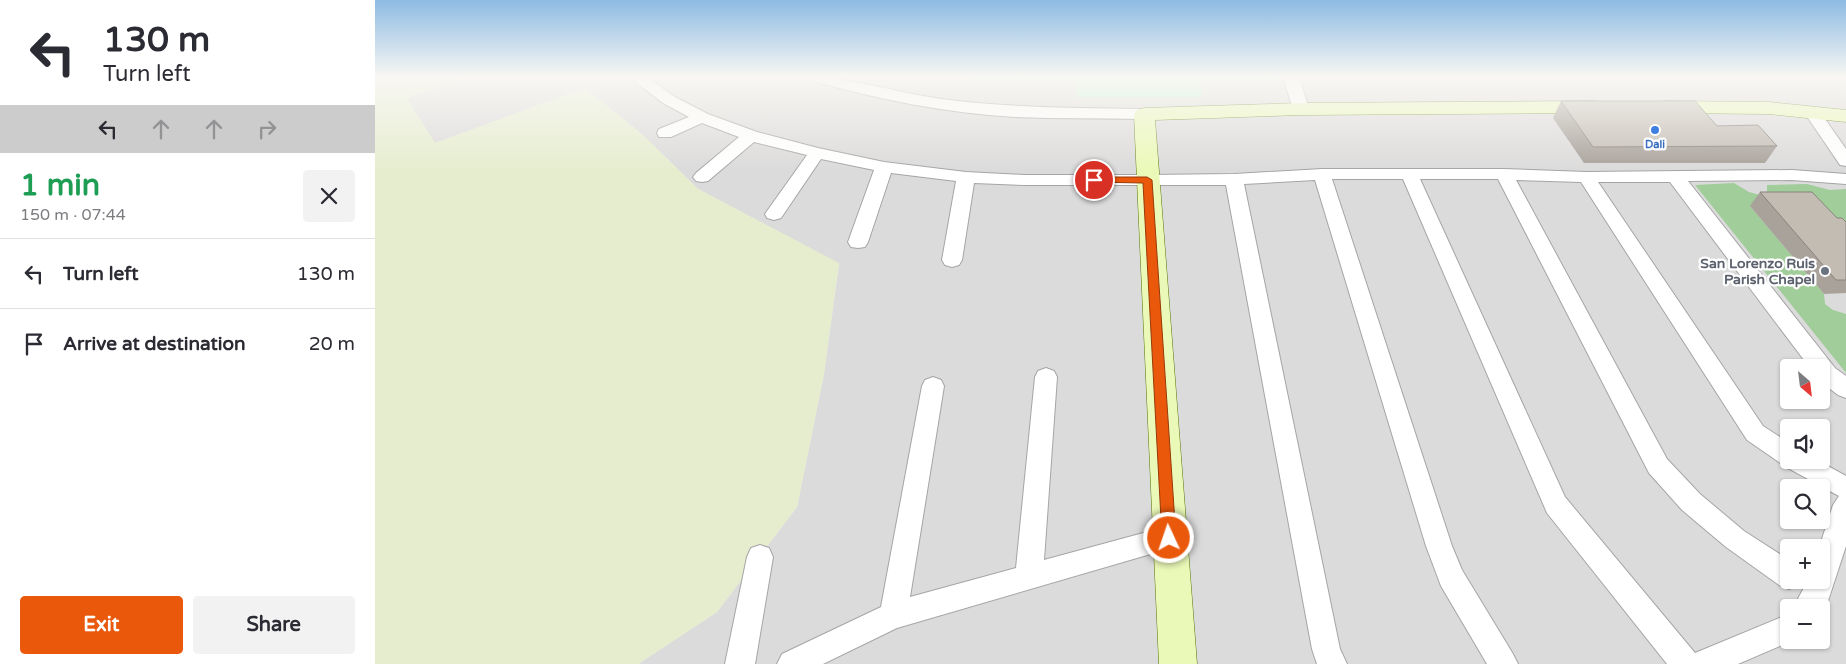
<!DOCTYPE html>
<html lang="en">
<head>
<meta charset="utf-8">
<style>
  :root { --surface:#fff; --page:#f2f2f3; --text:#2b2b33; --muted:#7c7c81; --line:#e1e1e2; --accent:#ea580c }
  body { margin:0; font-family:"Varela Round",sans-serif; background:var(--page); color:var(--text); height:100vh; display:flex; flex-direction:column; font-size:19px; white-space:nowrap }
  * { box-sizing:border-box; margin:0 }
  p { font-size:16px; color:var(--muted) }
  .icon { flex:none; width:28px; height:28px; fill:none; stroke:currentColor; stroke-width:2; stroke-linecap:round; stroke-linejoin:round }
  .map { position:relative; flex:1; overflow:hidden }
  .panel { display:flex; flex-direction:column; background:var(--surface); width:375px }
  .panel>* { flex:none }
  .guide { background:#fff; color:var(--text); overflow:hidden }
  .needle { width:32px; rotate:152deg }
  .fabs { position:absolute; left:1405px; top:359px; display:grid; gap:10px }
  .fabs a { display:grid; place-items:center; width:50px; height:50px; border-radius:5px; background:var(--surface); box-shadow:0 1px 4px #0004; font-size:25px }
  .pin { position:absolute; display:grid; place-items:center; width:42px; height:42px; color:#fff; margin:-21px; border:2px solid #fff; border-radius:50%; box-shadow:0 1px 5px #0007 }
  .me { position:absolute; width:55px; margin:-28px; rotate:357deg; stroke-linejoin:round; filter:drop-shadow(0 0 4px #0008) }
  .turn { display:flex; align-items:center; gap:18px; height:105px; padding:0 20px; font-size:22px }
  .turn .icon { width:65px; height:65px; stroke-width:2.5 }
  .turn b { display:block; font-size:35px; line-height:42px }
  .lanes { display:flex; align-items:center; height:48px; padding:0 20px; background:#0003; justify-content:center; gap:25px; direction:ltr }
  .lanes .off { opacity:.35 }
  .round { display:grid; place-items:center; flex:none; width:52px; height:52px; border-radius:5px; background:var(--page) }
  .headline { display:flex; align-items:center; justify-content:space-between; height:85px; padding:0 20px }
  h1 { font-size:30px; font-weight:700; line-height:38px; color:#1e9e55 }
  .button { display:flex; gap:10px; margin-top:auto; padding:10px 20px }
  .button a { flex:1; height:58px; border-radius:5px; background:var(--accent); color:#fff; font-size:20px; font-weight:700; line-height:58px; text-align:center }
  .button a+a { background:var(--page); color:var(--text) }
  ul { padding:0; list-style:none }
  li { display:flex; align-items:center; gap:15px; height:70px; padding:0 20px; border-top:1px solid var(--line) }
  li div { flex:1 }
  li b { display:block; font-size:19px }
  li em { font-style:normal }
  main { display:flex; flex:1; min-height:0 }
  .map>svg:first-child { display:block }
  .residential { fill:#dcdbdb; fill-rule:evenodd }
  .farmland { fill:#e6edcf }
  .forest { fill:#a0cd99 }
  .park { fill:#c1f9ce }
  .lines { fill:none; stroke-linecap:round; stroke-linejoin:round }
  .street-casing { stroke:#a5a5a5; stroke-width:2 }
  .secondary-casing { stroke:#567306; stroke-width:1 }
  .street { fill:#fff; fill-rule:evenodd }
  .secondary { fill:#ebf9b8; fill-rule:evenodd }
  .wall { fill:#a8a29a }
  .building { fill:#c3bcb3; stroke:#88847d }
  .route { fill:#ea580c; stroke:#983908 }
  .shop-dot { fill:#3f7fe0; stroke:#fff; stroke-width:2 }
  .worship-dot { fill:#6b7280; stroke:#fff; stroke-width:2 }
  .labels { text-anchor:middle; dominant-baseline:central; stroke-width:4.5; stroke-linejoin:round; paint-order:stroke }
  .far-shop-label { font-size:11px; font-weight:bold; fill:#366cbe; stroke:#fff }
  .worship-label { font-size:14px; font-weight:bold; fill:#5b616d; stroke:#fff; text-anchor:end }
</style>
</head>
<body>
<main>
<section class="panel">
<div class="guide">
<div class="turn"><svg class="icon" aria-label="left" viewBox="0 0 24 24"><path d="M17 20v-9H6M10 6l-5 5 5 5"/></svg><div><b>130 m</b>Turn left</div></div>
<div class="lanes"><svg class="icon" aria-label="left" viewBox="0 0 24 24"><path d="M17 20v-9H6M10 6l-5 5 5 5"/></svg><svg class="icon off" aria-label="ahead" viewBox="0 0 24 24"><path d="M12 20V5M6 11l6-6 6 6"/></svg><svg class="icon off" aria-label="ahead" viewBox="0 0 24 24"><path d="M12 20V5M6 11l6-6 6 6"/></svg><svg class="icon off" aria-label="right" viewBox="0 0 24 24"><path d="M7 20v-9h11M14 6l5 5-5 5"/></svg></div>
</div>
<div class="headline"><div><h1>1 min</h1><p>150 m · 07:44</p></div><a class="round"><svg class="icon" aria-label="close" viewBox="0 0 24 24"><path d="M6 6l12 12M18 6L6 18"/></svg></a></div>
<ul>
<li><svg class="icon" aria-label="left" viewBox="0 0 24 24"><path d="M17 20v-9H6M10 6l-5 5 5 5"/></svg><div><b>Turn left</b></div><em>130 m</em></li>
<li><svg class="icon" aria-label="arrive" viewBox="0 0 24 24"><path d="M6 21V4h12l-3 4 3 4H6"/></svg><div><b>Arrive at destination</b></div><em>20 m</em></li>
</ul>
<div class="button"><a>Exit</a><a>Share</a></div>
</section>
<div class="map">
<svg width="1471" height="664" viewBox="0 0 1471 664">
  <rect width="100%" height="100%" fill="#efede4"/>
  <!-- residential -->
  <path class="residential" d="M94,77h1377v587h-1208l79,-52 80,-105 27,-133 15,-110 -141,-75 -55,-54 -58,-47 -150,55 -29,-45zM1414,368h32v32h-32zM1414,428h32v32h-32zM1414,488h32v32h-32zM1414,548h32v32h-32zM1414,608h32v32h-32z"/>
  <!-- farmland -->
  <polygon class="farmland" points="0,77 94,77 32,98 60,143 210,88 268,135 323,189 464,263 449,374 422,507 342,612 263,664 0,664"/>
  <!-- forest -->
  <polygon class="forest" points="1359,183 1374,192 1385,195 1392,195 1392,185 1432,184 1455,190 1471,189 1471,229 1375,206 1449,294 1450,304 1458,310 1471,314 1471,373 1320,185"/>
  <!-- park -->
  <polygon class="park" points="584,77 905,77 906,80 826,80 826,97 701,97 702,81 642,81"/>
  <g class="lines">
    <!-- street casing -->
    <g class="street-casing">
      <g id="street">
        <path d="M432,77c47,0 96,18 143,23 64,8 129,8 194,9l6,2 2,3 -2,3 -6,2c-43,-1 -86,0 -129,-2 -69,-4 -139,-18 -205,-37z"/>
        <polygon points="908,77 924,77 934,109 932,112 920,112 918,109"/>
        <polygon points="263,78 273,78 300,97 333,114 382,132 443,148 509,162 591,172 649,175 772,175 859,174 947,169 1129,169 1211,172 1417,170 1471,174 1471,184 1417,180 1313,181 1460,368 1471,376 1471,398 1463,395 1446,382 1446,368 1435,368 1295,182 1223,182 1388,426 1414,443 1414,460 1442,460 1471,476 1471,546 1452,604 1446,612 1446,608 1418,608 1433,580 1446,580 1446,548 1444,548 1458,505 1464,496 1411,467 1372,440 1206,182 1141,180 1292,459 1325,494 1369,531 1414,560 1414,580 1426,580 1424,585 1414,589 1404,585 1351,547 1307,510 1274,473 1123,179 1045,179 1190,497 1320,653 1414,614 1414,640 1419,640 1363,664 1292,664 1172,513 1028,179 957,179 1077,546 1087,570 1138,654 1143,664 1112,664 1066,586 1051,546 940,180 869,184 965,649 972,664 942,664 937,649 851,185 649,185 599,183 587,260 584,265 577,267 570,265 567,260 581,181 516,173 493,242 490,247 483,248 476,247 473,242 499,170 446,159 406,218 399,220 392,218 390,214 432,155 379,142 333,181 327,182 321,181 318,177 321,173 364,137 327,123 296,137 284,137 282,133 284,129 314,117 288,103 263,84 260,81"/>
        <polygon points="1437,107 1443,109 1471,149 1471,166 1465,165 1429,112 1431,109"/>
        <polygon points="671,368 679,371 682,377 669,560 794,526 803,530 807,538 803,546 522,628 448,664 402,664 407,654 506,607 547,386 550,380 558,377 566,380 569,386 535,597 641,568 660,377 663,371"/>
        <polygon points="385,545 394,548 398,557 380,664 350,664 372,557 376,548"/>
      </g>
    </g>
    <!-- secondary casing -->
    <g class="secondary-casing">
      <g id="secondary">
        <polygon points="1221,101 1228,103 1231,107 1228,111 1221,113 926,115 780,120 822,664 784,664 759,114 762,110 769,108 926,103"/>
        <polygon points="1289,101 1394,102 1471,110 1471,122 1394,114 1289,113 1282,111 1279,107 1282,103"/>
      </g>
    </g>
    <!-- street -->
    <use href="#street" class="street"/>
    <!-- secondary -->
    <use href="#secondary" class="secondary"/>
  </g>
  <!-- wall -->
  <g class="wall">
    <polygon points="1186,101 1402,146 1390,163 1209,163 1178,118"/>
    <polygon points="1385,192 1471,222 1471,293 1449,294 1375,206"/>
  </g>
  <!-- building -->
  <g class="building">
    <polygon points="1186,101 1320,101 1342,126 1383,125 1402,146 1218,147"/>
    <polygon points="1385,192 1437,192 1462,218 1467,218 1471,222 1471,280 1461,280"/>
  </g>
  <!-- sky -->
  <linearGradient id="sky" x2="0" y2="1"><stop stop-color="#8dbbe3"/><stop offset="0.45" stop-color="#f8f7f3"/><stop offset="1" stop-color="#f8f7f3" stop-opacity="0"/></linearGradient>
  <rect width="1471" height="170" fill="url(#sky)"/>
  <!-- route -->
  <polygon class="route" points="719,177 772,177 777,180 801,538 799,542 794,544 789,542 787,538 768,183 716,182 716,178"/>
  <!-- markers -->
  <circle class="shop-dot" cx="1280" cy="130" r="5"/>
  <circle class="worship-dot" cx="1450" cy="271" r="5"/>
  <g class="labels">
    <!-- far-shop labels -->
    <g class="far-shop-label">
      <text x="1280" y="144">Dali</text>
    </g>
    <!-- worship labels -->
    <g class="worship-label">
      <text x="1440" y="263">San Lorenzo Ruis<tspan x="1440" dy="16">Parish Chapel</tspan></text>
    </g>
  </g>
</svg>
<div class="fabs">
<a><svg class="needle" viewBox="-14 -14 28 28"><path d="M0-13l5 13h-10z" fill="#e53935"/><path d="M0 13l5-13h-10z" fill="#7c7c81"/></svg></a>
<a><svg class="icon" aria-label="sound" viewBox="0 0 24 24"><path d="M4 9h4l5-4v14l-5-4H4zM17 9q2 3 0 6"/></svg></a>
<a><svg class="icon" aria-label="search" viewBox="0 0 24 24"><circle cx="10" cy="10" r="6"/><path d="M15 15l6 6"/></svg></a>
<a>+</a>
<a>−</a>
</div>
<div class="pin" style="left:719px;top:180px;background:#d93025"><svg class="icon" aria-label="arrive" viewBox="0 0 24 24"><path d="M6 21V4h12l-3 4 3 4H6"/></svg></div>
<svg class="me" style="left:794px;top:538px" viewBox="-20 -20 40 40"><circle r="17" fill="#ea580c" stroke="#fff" stroke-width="3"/><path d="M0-11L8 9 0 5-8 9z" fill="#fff"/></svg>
</div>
</main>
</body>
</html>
